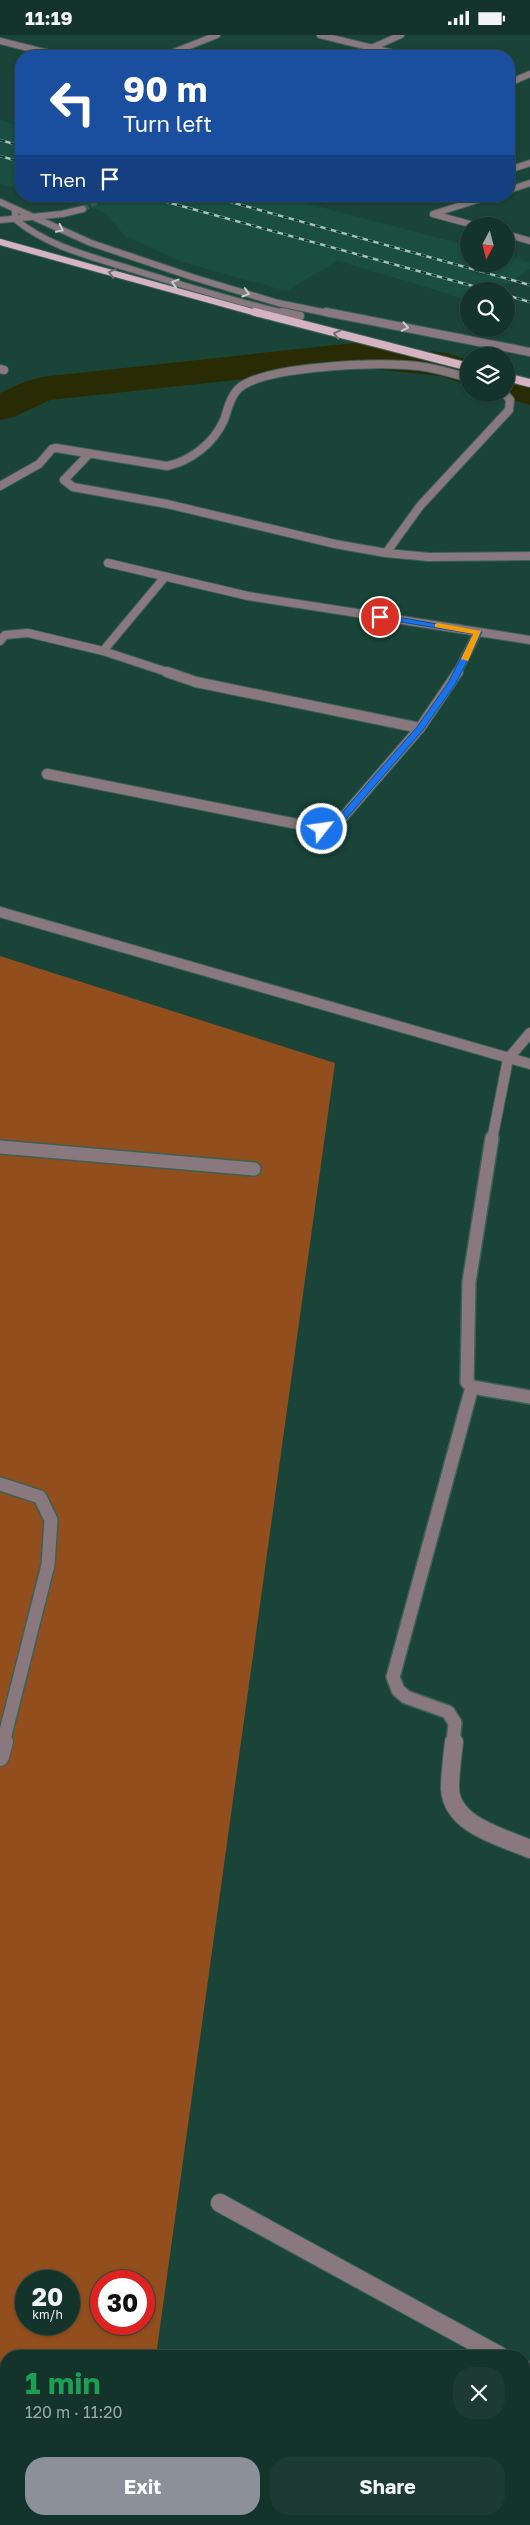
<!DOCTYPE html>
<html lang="en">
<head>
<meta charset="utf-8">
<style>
  :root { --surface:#14332a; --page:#1d3b32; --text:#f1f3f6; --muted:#9daaa8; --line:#334e47; --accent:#8c9099 }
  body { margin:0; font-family:"Golos Text",sans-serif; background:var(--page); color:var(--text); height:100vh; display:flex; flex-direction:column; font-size:19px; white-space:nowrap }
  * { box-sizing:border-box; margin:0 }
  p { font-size:16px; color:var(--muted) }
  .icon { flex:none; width:28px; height:28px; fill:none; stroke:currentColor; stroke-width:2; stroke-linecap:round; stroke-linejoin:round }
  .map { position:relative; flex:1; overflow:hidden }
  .details { position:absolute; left:0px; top:2315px; width:530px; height:175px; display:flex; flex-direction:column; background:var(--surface); border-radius:20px 20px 0 0; box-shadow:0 1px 4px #0004,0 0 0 1px var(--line) }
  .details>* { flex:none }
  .top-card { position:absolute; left:15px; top:15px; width:500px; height:152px; border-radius:20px; box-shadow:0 1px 4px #0004,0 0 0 1px var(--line); background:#1a4fa0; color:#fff; overflow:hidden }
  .needle { width:32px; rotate:187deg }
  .fabs { position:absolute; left:460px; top:182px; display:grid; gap:10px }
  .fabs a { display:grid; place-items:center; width:55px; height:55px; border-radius:50%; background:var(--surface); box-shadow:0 1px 4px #0004,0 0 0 1px var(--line); font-size:25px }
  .speed { position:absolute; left:15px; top:2235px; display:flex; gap:10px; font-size:25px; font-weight:700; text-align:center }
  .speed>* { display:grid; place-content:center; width:65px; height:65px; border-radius:50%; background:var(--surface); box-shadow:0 1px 4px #0004,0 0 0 1px var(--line); line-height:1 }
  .speed small { font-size:12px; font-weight:400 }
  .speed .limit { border:8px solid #d22; background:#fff; color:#111 }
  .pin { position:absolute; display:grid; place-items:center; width:42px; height:42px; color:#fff; margin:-21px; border:2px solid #fff; border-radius:50%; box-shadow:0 1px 5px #0007 }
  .me { position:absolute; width:55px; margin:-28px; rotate:60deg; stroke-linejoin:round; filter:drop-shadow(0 0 4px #0008) }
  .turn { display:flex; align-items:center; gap:18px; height:105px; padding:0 25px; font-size:22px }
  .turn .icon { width:65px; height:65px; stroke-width:2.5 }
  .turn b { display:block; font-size:35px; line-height:42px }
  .then { display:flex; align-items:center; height:48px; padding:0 25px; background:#0003; gap:10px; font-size:19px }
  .round { display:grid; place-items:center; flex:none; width:52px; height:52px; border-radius:20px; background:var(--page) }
  .overview { display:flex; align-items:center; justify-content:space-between; height:85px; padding:0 25px }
  h1 { font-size:30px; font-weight:700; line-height:38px; color:#1e9e55 }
  .primary-button { display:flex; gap:10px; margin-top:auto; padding:10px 25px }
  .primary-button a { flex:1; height:58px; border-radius:20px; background:var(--accent); color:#fff; font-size:20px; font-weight:700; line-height:58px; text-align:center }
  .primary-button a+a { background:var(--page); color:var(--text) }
  .status { display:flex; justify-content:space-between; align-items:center; height:35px; padding:0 25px; background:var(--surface); direction:ltr }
  .status svg { height:14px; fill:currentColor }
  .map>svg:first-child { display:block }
  .built { fill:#194e40 }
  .green { fill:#924e1d; fill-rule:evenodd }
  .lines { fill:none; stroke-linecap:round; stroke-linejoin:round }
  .river { fill:#292b04; fill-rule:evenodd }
  .minor-tunnel { stroke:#355c51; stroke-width:6; stroke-dasharray:6 3; stroke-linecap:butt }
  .minor-far4-casing { stroke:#3b6156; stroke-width:8 }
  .minor-far3-casing { stroke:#3b6156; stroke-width:10 }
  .minor-far2-casing { stroke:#3b6156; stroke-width:12 }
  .minor-far1-casing { stroke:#3b6156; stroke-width:16 }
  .minor-casing { stroke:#3b6156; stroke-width:20 }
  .major-far1-casing { stroke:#3b6156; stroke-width:8 }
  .major-casing { stroke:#3b6156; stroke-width:10 }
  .minor-far4 { stroke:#89787e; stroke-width:6 }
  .minor-far3 { stroke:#89787e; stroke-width:8 }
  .minor-far2 { stroke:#89787e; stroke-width:10 }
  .minor-far1 { stroke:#89787e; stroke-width:13 }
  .minor { stroke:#89787e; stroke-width:18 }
  .major-far1 { stroke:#d5b3c0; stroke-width:6 }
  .major { stroke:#d5b3c0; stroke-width:8 }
  .rail-casing { stroke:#a7c1b8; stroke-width:2.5 }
  .rail { stroke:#0e392e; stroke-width:2; stroke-dasharray:5.5; stroke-linecap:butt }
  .oneway { stroke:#c2d0cb }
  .oneway2 { stroke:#687070 }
  .route { fill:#1a73e8; stroke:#114b97 }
  .slow { fill:#f59e0b }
</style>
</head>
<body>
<div class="status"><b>11:19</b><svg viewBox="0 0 49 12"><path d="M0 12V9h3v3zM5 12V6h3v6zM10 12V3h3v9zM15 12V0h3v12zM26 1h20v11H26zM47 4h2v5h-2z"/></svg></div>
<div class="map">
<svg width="530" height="2490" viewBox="0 0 530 2490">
  <rect width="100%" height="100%" fill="#1a4438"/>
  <!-- built -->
  <g class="built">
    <polygon points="0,85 21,91 21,154 0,149"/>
    <polygon points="47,161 279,161 469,211 469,229 506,229 506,221 530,227 530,234 496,256 469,256 469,265 338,226 286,256 182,227 125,201 104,177"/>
  </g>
  <!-- green -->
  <path class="green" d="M0,921l335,107 -179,1293h-150v163h127l-1,6h-132zM26,2246h43v43h-43zM101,2246h43v43h-43z"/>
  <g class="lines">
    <!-- river -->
    <g class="river">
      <polygon points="354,308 446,318 469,325 469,350 440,341 354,332 50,365 14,382 0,385 0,358 27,346 41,342"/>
      <polygon points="506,338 530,345 530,370 493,359 506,359"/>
    </g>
    <!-- minor-tunnel -->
    <polyline class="minor-tunnel" points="83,174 106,161"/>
    <!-- minor-far4 casing -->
    <g class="minor-far4-casing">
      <g id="minor-far4">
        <polyline points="320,0 405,21"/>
        <polyline points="0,6 60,21"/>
        <polyline points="164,21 217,0"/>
        <polyline points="353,21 401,0"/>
        <polyline points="509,48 530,39"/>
        <polyline points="509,135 530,128"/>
        <polyline points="509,155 530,148"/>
        <polyline points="0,167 91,208 192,242 278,268 332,279"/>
        <path d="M15,175v9c33,28 78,38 119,51 51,16 102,32 154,44"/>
        <polyline points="0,185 62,179 83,174"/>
        <polyline points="477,191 433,179 490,161"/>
        <polyline points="506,199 530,206"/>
      </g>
    </g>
    <!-- minor-far3 casing -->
    <g class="minor-far3-casing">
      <g id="minor-far3">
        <polyline points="282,277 300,281"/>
        <polyline points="326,277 530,317"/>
        <polyline points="0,334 4,335"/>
        <polyline points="89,419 64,445 73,452 167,469 335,509 386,518 429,522 530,521"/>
        <path d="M0,451l39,-22 13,-15 4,-1 111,18c24,-5 47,-23 57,-46 4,-11 6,-23 14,-31 25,-23 133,-26 168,-24 22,1 42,7 63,13"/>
        <polyline points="386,518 420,471 509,375 510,365 505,359"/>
        <polyline points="108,528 248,561 530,605"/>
        <polyline points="0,606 5,600 28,598 103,616 170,638"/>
        <polyline points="103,616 164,543"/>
        <polyline points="457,638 478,597"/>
      </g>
    </g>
    <!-- minor-far2 casing -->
    <g class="minor-far2-casing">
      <g id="minor-far2">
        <polyline points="167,637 196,647 420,693"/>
        <polyline points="47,739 322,794 331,793 337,789 420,693 458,637"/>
        <polyline points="0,877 530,1029"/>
        <polyline points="492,1105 508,1024 530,998"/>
      </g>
    </g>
    <!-- minor-far1 casing -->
    <g class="minor-far1-casing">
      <g id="minor-far1">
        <polyline points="492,1103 469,1247 467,1347 472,1352 530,1362"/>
        <polyline points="0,1112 254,1134"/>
        <polyline points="0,1449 40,1462 51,1485 48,1530 3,1708"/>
        <polyline points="453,1708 455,1688 448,1677 406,1662 398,1655 393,1642 472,1352"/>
      </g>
    </g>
    <!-- minor casing -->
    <g class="minor-casing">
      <g id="minor">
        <path d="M454,1707c-2,16 -4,32 -4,47 2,37 53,48 80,60"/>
        <polyline points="0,1722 4,1707"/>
        <polyline points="220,2168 500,2321"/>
        <polyline points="524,2334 530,2337"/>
      </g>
    </g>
    <!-- major-far1 casing -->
    <g class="major-far1-casing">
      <polyline id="major-far1" points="0,207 260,279"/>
    </g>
    <!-- major casing -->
    <g class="major-casing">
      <g id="major">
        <polyline points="255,277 469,332"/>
        <polyline points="506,342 530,348"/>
      </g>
    </g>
    <!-- minor-far4 -->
    <use href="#minor-far4" class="minor-far4"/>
    <!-- minor-far3 -->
    <use href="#minor-far3" class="minor-far3"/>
    <!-- minor-far2 -->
    <use href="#minor-far2" class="minor-far2"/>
    <!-- minor-far1 -->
    <use href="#minor-far1" class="minor-far1"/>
    <!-- minor -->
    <use href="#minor" class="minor"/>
    <!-- major-far1 -->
    <use href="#major-far1" class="major-far1"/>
    <!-- major -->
    <use href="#major" class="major"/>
    <!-- rail casing -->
    <g class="rail-casing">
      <g id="rail">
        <polyline points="0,105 21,111"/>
        <polyline points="0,121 21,127"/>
        <polyline points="145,161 491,256"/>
        <polyline points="209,161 530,250"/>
        <polyline points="506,260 530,267"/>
      </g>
    </g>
    <!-- rail -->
    <use href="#rail" class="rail"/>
  </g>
  <!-- one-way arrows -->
  <defs><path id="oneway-chevron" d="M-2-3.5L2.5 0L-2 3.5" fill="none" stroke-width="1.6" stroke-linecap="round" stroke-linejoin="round" transform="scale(1.25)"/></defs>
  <g class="oneway">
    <use href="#oneway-chevron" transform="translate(60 194) rotate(26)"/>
    <use href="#oneway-chevron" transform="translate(175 248) rotate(-163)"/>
    <use href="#oneway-chevron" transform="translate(246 258) rotate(16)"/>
    <use href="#oneway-chevron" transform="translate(405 292) rotate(11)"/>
  </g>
  <g class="oneway2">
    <use href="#oneway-chevron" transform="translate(112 238) rotate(-165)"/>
    <use href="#oneway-chevron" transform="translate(337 299) rotate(-165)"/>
  </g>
  <!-- route -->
  <polygon class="route" points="380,579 482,597 456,648 423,695 340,791 334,795 319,796 319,792 329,791 334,787 417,692 448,648 473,599 377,583 376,582"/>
  <!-- slow -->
  <polygon class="slow" points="438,588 481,596 468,626 461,624 473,599 435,592 435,589"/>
</svg>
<div class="fabs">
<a><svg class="needle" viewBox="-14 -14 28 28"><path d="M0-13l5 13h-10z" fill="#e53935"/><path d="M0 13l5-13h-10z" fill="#9daaa8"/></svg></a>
<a><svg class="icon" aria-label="search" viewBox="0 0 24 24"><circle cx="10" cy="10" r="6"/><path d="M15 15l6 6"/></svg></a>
<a><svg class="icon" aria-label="layers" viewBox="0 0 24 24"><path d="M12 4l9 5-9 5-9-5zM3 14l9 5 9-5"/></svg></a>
</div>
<div class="speed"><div>20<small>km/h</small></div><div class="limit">30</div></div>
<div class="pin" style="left:380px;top:582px;background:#d93025"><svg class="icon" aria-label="arrive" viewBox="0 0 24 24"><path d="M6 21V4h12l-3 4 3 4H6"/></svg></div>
<svg class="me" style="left:322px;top:794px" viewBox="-20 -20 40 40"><circle r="17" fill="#1a73e8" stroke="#fff" stroke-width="3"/><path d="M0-11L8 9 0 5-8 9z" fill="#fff"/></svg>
<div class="top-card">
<div class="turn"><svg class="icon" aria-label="left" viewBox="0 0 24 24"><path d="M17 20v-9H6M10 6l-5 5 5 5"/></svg><div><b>90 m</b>Turn left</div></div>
<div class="then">Then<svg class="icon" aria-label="arrive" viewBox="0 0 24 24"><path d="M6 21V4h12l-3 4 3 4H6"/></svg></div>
</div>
<section class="details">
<div class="overview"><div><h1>1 min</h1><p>120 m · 11:20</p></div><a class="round"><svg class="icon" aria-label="close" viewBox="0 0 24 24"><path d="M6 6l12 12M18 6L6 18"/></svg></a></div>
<div class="primary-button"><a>Exit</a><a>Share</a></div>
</section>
</div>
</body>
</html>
